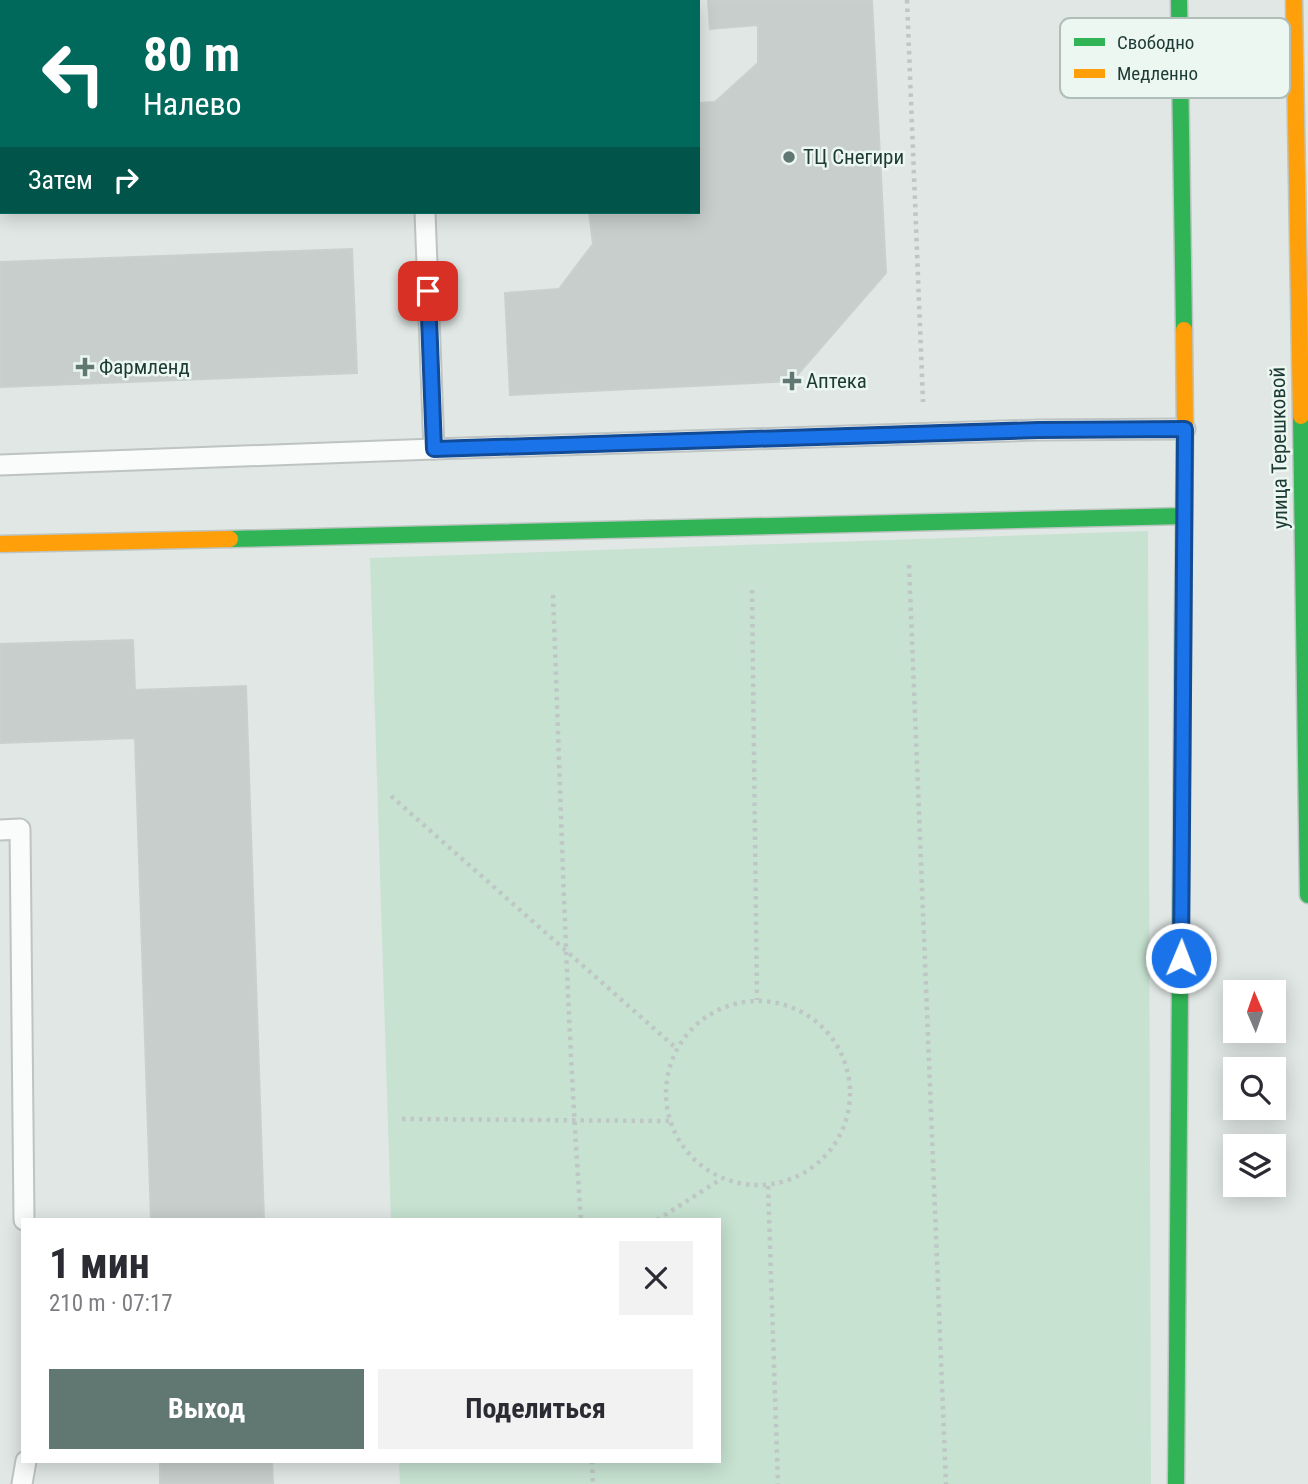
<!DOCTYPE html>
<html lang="ru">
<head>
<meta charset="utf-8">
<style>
  :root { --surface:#fff; --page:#f2f2f3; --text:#2b2b33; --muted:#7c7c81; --accent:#617772 }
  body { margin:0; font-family:"Roboto Condensed",sans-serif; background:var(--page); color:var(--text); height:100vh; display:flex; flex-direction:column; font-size:26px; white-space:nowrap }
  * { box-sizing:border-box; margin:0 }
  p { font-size:23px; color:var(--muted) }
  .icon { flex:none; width:38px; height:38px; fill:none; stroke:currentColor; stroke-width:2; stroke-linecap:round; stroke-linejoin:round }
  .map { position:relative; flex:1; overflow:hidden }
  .drawer { position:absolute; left:21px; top:1218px; width:700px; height:245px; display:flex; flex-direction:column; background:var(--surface); border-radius:0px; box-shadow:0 4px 18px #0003 }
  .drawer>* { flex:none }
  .guide { position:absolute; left:0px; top:0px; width:700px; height:214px; box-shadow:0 4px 18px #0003; background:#00695c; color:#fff; overflow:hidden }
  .needle { width:46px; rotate:358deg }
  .buttons { position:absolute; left:1223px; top:980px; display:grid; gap:14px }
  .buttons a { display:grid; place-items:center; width:63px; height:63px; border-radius:0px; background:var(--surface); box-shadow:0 4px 18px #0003; font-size:35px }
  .pin { position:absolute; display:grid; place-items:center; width:60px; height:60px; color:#fff; margin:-30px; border-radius:14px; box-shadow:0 4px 10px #0006 }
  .me { position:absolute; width:77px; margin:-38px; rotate:1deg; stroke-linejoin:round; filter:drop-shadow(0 0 5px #0008) }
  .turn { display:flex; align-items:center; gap:24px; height:147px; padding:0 28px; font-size:32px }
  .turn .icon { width:91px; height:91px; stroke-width:2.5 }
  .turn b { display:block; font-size:49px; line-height:60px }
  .then { display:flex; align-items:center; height:66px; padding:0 28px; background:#0003; gap:14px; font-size:26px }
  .round { display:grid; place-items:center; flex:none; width:74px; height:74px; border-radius:0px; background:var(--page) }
  .overview { display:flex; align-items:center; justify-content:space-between; height:119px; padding:0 28px }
  h1 { font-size:42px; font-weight:700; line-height:52px }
  .action { display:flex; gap:14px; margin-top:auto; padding:14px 28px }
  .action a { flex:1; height:80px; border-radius:0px; background:var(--accent); color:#fff; font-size:28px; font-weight:700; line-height:80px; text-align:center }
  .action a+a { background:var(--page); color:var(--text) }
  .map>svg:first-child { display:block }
  .green { fill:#c7e2d1 }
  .building { fill:#c7cecb; stroke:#c9d0cd; stroke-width:2 }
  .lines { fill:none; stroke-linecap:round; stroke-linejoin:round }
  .lane-casing { stroke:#bdc4c1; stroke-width:23 }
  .fast-casing { stroke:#bcc5c2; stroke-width:19 }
  .slow-casing { stroke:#bcc5c2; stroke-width:19 }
  .path { stroke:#bec7c5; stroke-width:4.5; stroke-dasharray:3.5 5; stroke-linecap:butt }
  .lane { stroke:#fafbfb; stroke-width:19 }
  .fast { stroke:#30b455; stroke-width:16 }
  .slow { stroke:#ff9f0a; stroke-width:16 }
  .route-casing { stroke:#114b97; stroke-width:18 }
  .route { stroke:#1a73e8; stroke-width:12 }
  .poi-dot { fill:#617772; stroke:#edf7f2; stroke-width:2.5 }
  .labels { text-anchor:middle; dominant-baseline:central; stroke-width:5; stroke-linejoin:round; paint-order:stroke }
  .poi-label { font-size:21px; fill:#1d3a34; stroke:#edf7f2; text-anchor:start }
  .street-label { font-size:21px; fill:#1d3a34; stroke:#edf7f2 }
  .key { fill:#edf7f2; stroke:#afbeb9; stroke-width:2 }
  .key-label { font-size:19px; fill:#1d3a34 }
</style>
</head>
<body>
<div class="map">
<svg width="1308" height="1484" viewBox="0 0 1308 1484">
  <rect width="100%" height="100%" fill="#e0e7e4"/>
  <!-- green -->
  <polygon class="green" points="1148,531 1151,1484 400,1484 399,1461 719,1461 719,1220 391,1220 370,558"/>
  <!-- building -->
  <g class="building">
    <polygon points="708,0 872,0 886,273 792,381 510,395 505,293 559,289 593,244 589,212 698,212 698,103 715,102 758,63 758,25 710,29"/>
    <polygon points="352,249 357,373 0,387 0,262"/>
    <polygon points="133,640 135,690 246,686 264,1220 151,1220 135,738 0,743 0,644"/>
    <polygon points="160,1461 272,1461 273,1484 160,1484"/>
  </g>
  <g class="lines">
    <!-- lane casing -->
    <g class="lane-casing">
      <g id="lane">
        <polyline points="74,0 74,2"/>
        <polyline points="620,0 620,2"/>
        <polyline points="0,189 2,189"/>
        <polyline points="425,212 434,449"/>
        <polyline points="0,465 434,449 1038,430 1185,429"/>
        <polyline points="0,830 20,829 24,1220"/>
        <polyline points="22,1484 26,1461"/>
      </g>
    </g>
    <!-- fast casing -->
    <g class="fast-casing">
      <g id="fast">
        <polyline points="1179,0 1184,330"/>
        <polyline points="1301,416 1308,895"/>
        <polyline points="230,539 1184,516"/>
        <polyline points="1176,1484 1183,613"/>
      </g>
    </g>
    <!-- slow casing -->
    <g class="slow-casing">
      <g id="slow">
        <polyline points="1294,0 1301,416"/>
        <polyline points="0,544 230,539"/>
        <polyline points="1183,613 1185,429 1184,330"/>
      </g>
    </g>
    <!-- path -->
    <g class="path">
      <polyline points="907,0 923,402"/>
      <polyline points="909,565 946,1484"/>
      <polyline points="752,590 757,1000"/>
      <path d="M553,595c8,208 13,417 28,625"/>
      <polyline points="391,796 676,1048"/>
      <circle cx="758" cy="1093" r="92"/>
      <polyline points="402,1119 669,1121"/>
      <polyline points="768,1186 778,1484"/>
      <polyline points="657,1220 721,1179"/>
      <polyline points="592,1461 593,1484"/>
    </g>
    <!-- lane -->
    <use href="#lane" class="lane"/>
    <!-- fast -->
    <use href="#fast" class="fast"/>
    <!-- slow -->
    <use href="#slow" class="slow"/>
  </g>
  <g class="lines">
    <!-- route casing -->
    <g class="route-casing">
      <polyline id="route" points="428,291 434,449 1038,430 1185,429 1181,958"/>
    </g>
    <!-- route -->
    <use href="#route" class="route"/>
  </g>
  <!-- markers -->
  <g class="poi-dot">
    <circle cx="789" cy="157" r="7"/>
    <path d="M81.5 356.5h7v7h7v7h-7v7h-7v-7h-7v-7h7z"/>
    <path d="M788.5 370.5h7v7h7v7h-7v7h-7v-7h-7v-7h7z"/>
  </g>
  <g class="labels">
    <!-- poi labels -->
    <g class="poi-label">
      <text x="803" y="157">ТЦ Снегири</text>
      <text x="99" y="367">Фармленд</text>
      <text x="806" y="381">Аптека</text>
    </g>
    <!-- street labels -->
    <g class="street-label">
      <text transform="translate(1279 448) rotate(-91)">улица Терешковой</text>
    </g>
  </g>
  <!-- legend -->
  <rect x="1060" y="18" width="230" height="80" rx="10" class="key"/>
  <rect x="1074" y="38" width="31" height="8" fill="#30b455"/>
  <rect x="1074" y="69" width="31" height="9" fill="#ff9f0a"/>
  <g class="key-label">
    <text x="1117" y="49">Свободно</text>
    <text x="1117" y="80">Медленно</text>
  </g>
</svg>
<div class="buttons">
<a><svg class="needle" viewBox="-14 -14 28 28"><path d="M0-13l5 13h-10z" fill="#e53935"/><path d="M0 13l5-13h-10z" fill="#7c7c81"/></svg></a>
<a><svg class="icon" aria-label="search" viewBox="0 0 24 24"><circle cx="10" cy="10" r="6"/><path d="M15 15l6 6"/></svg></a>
<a><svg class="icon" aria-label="layers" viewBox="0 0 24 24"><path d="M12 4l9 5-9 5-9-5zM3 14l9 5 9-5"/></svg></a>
</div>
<div class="pin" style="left:428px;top:291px;background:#d93025"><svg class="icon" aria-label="arrive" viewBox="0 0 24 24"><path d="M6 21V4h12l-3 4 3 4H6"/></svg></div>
<svg class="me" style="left:1181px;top:958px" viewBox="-20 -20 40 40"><circle r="17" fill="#1a73e8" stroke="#fff" stroke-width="3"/><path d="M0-11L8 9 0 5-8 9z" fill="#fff"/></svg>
<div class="guide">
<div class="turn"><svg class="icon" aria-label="left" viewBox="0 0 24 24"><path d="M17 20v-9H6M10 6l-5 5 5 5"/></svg><div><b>80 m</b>Налево</div></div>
<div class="then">Затем<svg class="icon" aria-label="right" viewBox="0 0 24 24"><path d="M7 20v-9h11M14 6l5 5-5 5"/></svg></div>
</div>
<section class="drawer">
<div class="overview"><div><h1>1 мин</h1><p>210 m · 07:17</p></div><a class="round"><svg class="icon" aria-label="close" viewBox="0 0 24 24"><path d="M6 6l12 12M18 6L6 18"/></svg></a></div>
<div class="action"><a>Выход</a><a>Поделиться</a></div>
</section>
</div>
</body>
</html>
